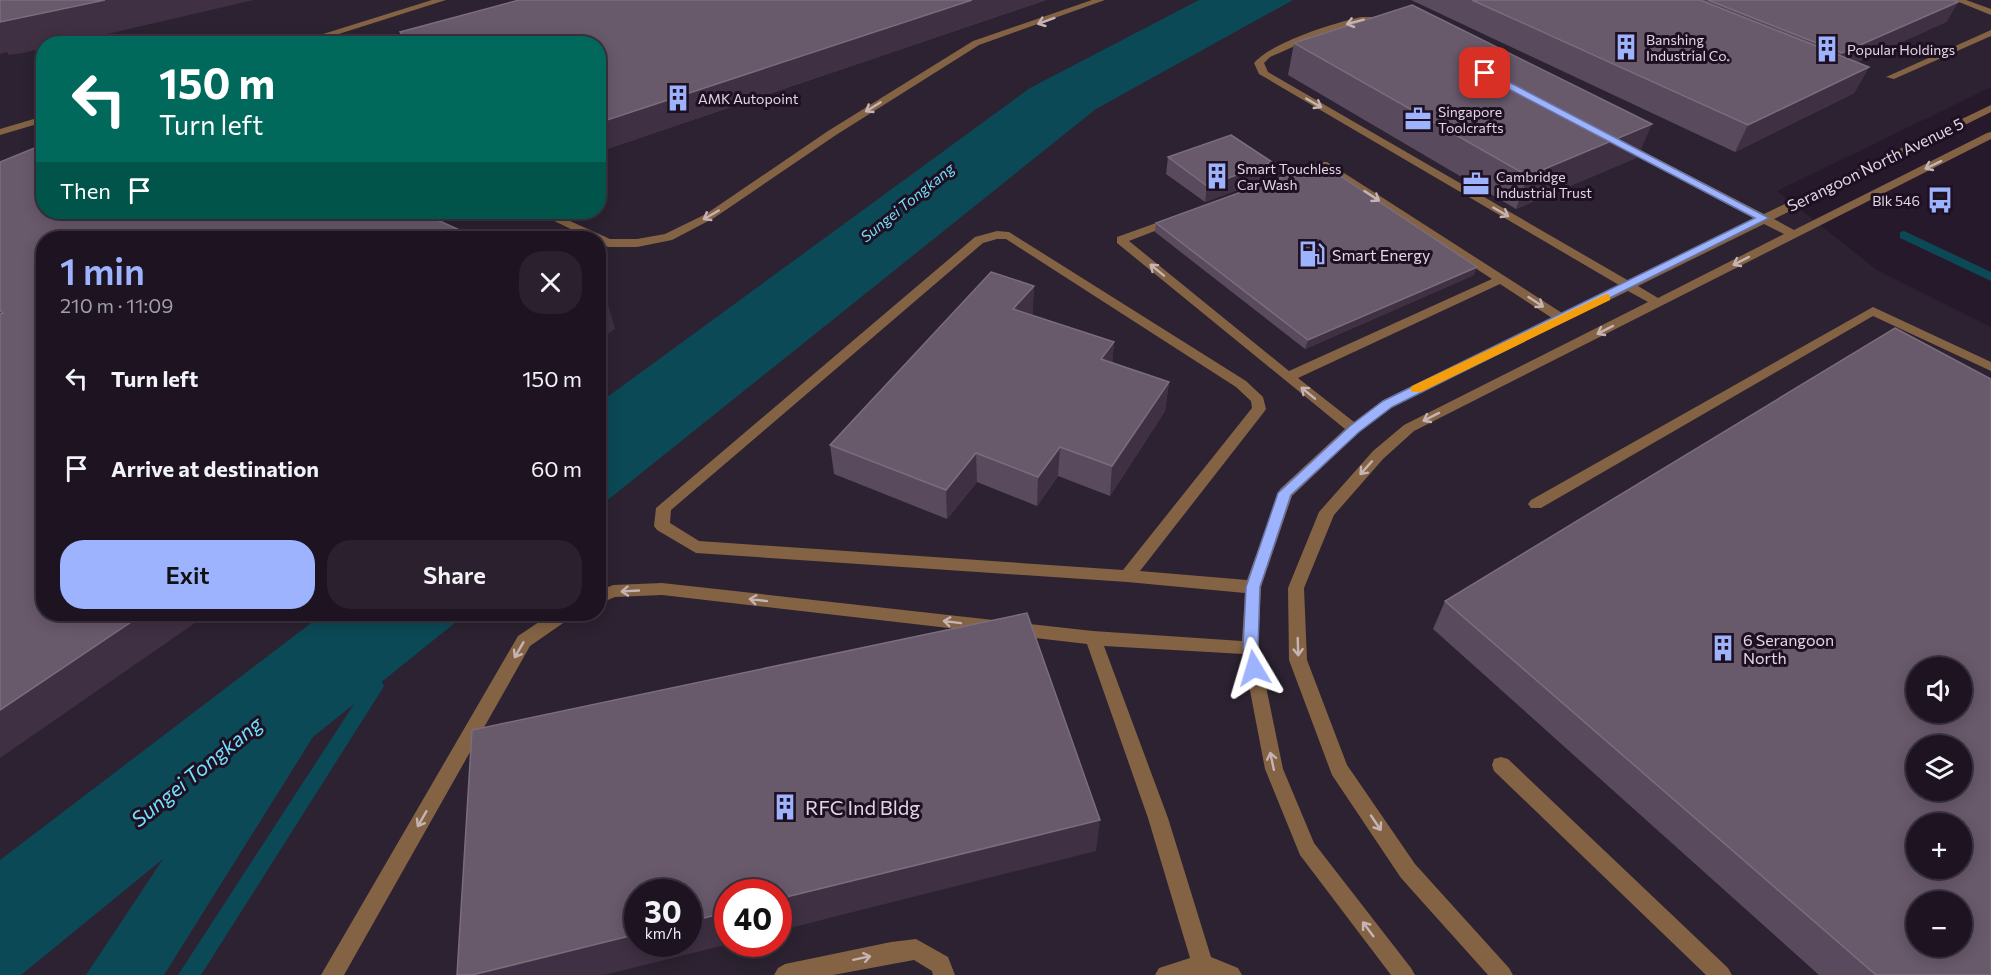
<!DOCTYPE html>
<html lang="en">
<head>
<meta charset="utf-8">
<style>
  :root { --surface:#1d1321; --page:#2a202e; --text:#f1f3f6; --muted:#a09ea5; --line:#3b323f; --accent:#9eb3fd }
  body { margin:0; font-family:Commissioner,sans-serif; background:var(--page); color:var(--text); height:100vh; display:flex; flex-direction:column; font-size:22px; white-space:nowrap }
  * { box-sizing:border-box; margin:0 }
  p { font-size:20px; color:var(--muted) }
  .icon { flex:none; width:33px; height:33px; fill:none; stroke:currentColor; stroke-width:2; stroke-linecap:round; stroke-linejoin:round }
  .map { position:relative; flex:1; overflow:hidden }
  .details { position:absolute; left:36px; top:231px; width:570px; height:390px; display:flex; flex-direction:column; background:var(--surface); border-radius:24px; box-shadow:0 3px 15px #0003,0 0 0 2px var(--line) }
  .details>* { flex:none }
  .guide { position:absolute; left:36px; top:36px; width:570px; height:183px; border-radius:24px; box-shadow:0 3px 15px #0003,0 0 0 2px var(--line); background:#00695c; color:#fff; overflow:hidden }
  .fabs { position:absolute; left:1906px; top:657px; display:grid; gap:12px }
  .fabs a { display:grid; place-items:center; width:66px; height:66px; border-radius:50%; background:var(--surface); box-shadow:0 3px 15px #0003,0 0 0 2px var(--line); font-size:30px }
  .speed { position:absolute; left:624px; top:879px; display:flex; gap:12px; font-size:30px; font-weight:700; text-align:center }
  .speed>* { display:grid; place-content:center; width:78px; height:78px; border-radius:50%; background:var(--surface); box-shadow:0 3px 15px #0003,0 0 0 2px var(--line); line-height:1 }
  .speed small { font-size:15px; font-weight:400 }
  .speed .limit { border:9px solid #d22; background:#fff; color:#111 }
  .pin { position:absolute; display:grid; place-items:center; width:51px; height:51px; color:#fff; margin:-26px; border-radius:12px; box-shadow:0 3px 9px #0006 }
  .me { position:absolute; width:66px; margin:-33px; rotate:353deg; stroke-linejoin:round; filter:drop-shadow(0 0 4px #0008) }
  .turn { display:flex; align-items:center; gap:21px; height:126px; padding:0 24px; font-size:27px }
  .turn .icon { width:78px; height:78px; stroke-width:2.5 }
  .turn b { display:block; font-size:42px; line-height:51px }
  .then { display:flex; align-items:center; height:57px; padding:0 24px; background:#0003; gap:12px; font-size:22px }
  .round { display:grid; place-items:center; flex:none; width:63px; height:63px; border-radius:24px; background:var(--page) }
  .headline { display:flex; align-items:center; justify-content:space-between; height:102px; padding:0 24px }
  h1 { font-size:36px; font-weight:600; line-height:45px; color:var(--accent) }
  .button { display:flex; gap:12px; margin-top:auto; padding:12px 24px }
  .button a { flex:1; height:69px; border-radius:24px; background:var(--accent); color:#111; font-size:24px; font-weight:600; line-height:69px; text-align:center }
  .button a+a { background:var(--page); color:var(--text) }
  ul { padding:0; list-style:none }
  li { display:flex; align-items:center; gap:18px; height:90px; padding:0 24px }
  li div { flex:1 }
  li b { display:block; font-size:22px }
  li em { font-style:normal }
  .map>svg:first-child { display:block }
  .industrial { fill:#2c2231; fill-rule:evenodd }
  .water { fill:#0b4956 }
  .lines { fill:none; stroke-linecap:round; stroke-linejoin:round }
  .stream { fill:#0b4956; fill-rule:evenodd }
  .minor { fill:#836343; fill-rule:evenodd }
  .wall { fill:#594a5d }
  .shaded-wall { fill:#3f3043 }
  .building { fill:#68596b; stroke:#7b6d7e; stroke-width:1.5; fill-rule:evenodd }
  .oneway { stroke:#c5b4b3 }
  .route { fill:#9eb3fd; stroke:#6774a4; stroke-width:1.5 }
  .slow { fill:#f59e0b }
  .labels { text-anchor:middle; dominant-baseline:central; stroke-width:6; stroke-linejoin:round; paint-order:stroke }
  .far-poi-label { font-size:14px; fill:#e1d7e3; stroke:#1e1022; text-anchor:start }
  .far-water-label { font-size:15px; font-style:italic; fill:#72dffb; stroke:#1e1022 }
  .street-label { font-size:16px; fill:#e1d7e3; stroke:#1e1022 }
  .poi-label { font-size:16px; fill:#e1d7e3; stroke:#1e1022; text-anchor:start }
  .near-poi-label { font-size:20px; fill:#e1d7e3; stroke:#1e1022; text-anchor:start }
  .near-water-label { font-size:21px; font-style:italic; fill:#72dffb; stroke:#1e1022 }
</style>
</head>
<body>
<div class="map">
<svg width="1991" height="975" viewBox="0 0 1991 975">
  <rect width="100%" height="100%" fill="#27192c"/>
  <!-- industrial -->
  <path class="industrial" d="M0,0h1991v87l-214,104 100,79 114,57v648h-1991zM44,44h554v168h-554zM44,238h554v376h-554zM1917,668h45v44h-45zM1917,746h45v44h-45zM1917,824h45v44h-45zM638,892h50v52h-50zM728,892h50v52h-50zM1917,902h45v44h-45z"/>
  <!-- water -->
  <g class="water">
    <polygon points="1199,0 1293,0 1096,109 599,507 599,403 1030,88"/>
    <polygon points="323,614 466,614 313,737 164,975 86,975 163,859 21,975 0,975 0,860"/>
  </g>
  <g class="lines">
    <!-- stream -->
    <g class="stream">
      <polygon points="1904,231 1991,272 1991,281 1900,238 1900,232"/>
      <polygon points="375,679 381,681 384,686 381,691 201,975 178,975 369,681"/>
    </g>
    <!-- minor -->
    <g class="minor">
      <polygon points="432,0 446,0 307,44 291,44"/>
      <polygon points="1092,0 1105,0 979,45 836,135 714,218 672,240 637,247 608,247 598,243 598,238 589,238 536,212 550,212 610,239 637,239 665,234 706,214 828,131 973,41"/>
      <polygon points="1954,0 1966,0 1991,9 1991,15"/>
      <path d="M1361,17h15l17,6 -5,3c-40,-11 -81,16 -118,31l-6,6 4,9 361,209 126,-62 -136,-72v-4h8l137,71 227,-109v7l-217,107 20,11 193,-97 4,-1v7l-577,292 -31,28 -49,56 -30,73 3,72 40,105 68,99 94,104 4,7h-25l-87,-97 -69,-103 -43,-115 -1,-72 31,-76 54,-61 31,-26 244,-123 -20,-11 -236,116 -33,25 -67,64 -31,91 -3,61 25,121 31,74 97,125 4,7h-24l-91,-120 -35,-86 -22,-115 -139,-8 64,172 43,139 27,11 4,7h-87l4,-7 31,-10 -42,-140 -61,-174 -425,-49 -47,2 -17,7v-13l15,-6 49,-2 431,48 149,10 3,-48 -118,-11 -431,-29 -39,-23 -3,-4 2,-18 319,-271 22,-6 12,1 237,149 17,16 3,12 -2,3 -124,159 107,9 33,-91 65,-60 -228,-186v-6l53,-19h8v4l-49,19 160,130 203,-92 -170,-111 -10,3 -6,-3 13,-6h8l235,151 57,-28 -360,-211 -5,-11c18,-21 80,-40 107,-46zM1764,224l20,10 -126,64 -20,-12zM997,239h9l230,148 15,14 1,7 -129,162 -424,-29 -29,-18 1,-13 312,-267zM1500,284l52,34 -170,83 -28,21 -56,-44z"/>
      <polygon points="1991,30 1991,36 1894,79 1886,77"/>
      <polygon points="44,116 44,122 0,135 0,129"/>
      <polygon points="1873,307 1991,362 1991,371 1873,316 1541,508 1531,508 1528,504 1531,500"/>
      <polygon points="551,614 571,614 569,619 530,646 344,975 321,975 518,636"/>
      <polygon points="1501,757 1508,759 1728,968 1732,975 1706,975 1494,771 1492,765 1494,759"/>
      <polygon points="916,939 948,957 955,975 933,975 932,971 914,960 833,975 774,975 778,968 785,964 891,942"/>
    </g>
  </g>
  <!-- wall -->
  <g class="wall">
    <polygon points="519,0 1046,0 598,152 598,44 404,44 400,32"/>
    <polygon points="1411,0 1953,0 1958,2 1946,22 1857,62 1869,67 1854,93 1735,152"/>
    <polygon points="1294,43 1638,157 1516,209 1288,75"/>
    <polygon points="1168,157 1269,178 1205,202 1166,174"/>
    <polygon points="1156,223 1474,275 1305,349 1155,232"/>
    <polygon points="1034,286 1032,315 1114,342 1112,363 1169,382 1165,411 1110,496 1058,476 1037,506 977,482 947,519 834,474 830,445"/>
    <polygon points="1445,601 1991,975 1819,975 1433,629"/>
  </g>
  <!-- shaded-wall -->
  <g class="shaded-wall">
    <polygon points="105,0 254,0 64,44 44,44 44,48 23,53 9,55 7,52 0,54 0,22"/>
    <polygon points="972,0 1046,0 598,152 598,123"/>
    <polygon points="1958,2 1946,22 1830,75 1842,53"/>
    <polygon points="1869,67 1854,93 1735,152 1748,125"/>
    <polygon points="1652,124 1638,157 1516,209 1528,176"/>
    <polygon points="1272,162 1269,178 1205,202 1207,186"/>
    <polygon points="1477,267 1474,275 1305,349 1308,340"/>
    <polygon points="1034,286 1033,314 1012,337 1013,309"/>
    <polygon points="607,301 615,329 598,341 598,306"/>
    <polygon points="1114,342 1112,371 1101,359"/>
    <polygon points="1169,382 1165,411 1110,496 1112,466"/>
    <polygon points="1060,447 1058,476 1037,506 1038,477"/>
    <polygon points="976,453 977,482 947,519 946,490"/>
    <polygon points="143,614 208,614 0,758 0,710"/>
    <polygon points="1100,820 1096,851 778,931 778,899"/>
    <polygon points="728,912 728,944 729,944 604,975 472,975 638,934 638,944 688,944 688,922"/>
  </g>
  <!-- building -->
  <g class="building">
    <polygon points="0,0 105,0 0,22"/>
    <polygon points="519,0 972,0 598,123 598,44 410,44 400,32"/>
    <polygon points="1472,0 1700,0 1869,67 1748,125"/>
    <polygon points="1708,0 1953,0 1958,2 1842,53"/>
    <polygon points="1412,5 1652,124 1528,176 1294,43"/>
    <polygon points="1231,135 1272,162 1207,186 1168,157"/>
    <polygon points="44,144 44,212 420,212 477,238 44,238 44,614 143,614 0,710 0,314 3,313 0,311 0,162"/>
    <polygon points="1321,163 1477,267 1308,340 1156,223"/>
    <polygon points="991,272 1034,286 1013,309 1114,342 1101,359 1169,382 1112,466 1060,447 1038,477 976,453 946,490 830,445"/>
    <polygon points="598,297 607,301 598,306"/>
    <path d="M1895,328l96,51v596h-115l-431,-374zM1917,668h45v44h-45zM1917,746h45v44h-45zM1917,824h45v44h-45zM1917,902h45v44h-45z"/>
    <polygon points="1027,613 1100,820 778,899 778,892 728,892 728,912 688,922 688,892 638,892 638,934 472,975 457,975 472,730"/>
  </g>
  <!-- one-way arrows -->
  <defs><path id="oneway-shaft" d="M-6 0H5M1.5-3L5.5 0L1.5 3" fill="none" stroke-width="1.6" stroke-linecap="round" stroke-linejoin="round" transform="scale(1.5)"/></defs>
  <g class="oneway">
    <use href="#oneway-shaft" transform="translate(1046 21) rotate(160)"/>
    <use href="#oneway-shaft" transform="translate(1355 22) rotate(165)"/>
    <use href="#oneway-shaft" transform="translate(1314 103) rotate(30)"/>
    <use href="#oneway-shaft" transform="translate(873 107) rotate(148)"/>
    <use href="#oneway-shaft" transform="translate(1933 165) rotate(154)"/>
    <use href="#oneway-shaft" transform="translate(1372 196) rotate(33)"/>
    <use href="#oneway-shaft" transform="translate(1501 212) rotate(30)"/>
    <use href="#oneway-shaft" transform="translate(711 215) rotate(150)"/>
    <use href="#oneway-shaft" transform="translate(1741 261) rotate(153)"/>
    <use href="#oneway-shaft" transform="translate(1157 270) rotate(-141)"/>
    <use href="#oneway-shaft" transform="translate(1536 302) rotate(33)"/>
    <use href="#oneway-shaft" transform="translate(1605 330) rotate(153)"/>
    <use href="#oneway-shaft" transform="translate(1308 393) rotate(-141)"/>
    <use href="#oneway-shaft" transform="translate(1431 417) rotate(153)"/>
    <use href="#oneway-shaft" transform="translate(1366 468) rotate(132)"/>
    <use href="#oneway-shaft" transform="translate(630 591) rotate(177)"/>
    <use href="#oneway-shaft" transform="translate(758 600) rotate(-173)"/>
    <use href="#oneway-shaft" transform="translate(952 622) rotate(-173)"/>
    <use href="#oneway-shaft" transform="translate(1298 647) rotate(88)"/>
    <use href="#oneway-shaft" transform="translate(519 650) rotate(120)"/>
    <use href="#oneway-shaft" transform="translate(1272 761) rotate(-102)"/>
    <use href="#oneway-shaft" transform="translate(422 819) rotate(120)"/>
    <use href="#oneway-shaft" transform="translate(1376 823) rotate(56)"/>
    <use href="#oneway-shaft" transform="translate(1368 929) rotate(-127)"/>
    <use href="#oneway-shaft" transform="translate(862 958) rotate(-12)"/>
  </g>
  <!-- route -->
  <polygon class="route" points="1482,71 1488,71 1769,218 1392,407 1359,432 1291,495 1260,587 1258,648 1262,668 1260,673 1254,675 1249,673 1243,648 1246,587 1278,493 1350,426 1383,401 1755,218 1482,75"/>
  <!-- slow -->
  <polygon class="slow" points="1606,294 1610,295 1610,300 1421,392 1412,392 1410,389 1412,386"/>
  <!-- icons -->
  <defs>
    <g id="building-bare" transform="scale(2.07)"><path d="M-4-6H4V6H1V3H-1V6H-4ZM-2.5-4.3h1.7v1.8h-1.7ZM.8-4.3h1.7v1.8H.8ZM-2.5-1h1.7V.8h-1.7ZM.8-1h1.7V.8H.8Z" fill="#9eb3fd" stroke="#1e1022" stroke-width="2.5" paint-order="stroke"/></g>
    <g id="office-bare" transform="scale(2.07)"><path d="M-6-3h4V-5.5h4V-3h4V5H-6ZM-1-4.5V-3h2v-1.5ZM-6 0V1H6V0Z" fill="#9eb3fd" stroke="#1e1022" stroke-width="2.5" paint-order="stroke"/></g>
    <g id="bus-bare" transform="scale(2.07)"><path d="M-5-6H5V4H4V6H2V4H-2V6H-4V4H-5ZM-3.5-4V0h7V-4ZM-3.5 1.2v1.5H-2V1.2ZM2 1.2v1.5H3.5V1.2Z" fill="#9eb3fd" stroke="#1e1022" stroke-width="2.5" paint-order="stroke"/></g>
    <g id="fuel-bare" transform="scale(2.07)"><path d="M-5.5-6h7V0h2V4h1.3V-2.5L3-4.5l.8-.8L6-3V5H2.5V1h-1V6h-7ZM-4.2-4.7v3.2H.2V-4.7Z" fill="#9eb3fd" stroke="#1e1022" stroke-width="2.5" paint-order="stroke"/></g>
  </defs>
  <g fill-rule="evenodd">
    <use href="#building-bare" x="1626" y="47"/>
    <use href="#building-bare" x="1827" y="49"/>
    <use href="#building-bare" x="678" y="98"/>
    <use href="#office-bare" x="1418" y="119"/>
    <use href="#building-bare" x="1217" y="176"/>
    <use href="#office-bare" x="1476" y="184"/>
    <use href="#bus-bare" x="1940" y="200"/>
    <use href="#fuel-bare" x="1312" y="254"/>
    <use href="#building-bare" x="1723" y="648"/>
    <use href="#building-bare" x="785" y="807"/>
  </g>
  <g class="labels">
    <!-- far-poi labels -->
    <g class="far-poi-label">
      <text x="1646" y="39">Banshing<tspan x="1646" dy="16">Industrial Co.</tspan></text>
      <text x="1847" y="49">Popular Holdings</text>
      <text x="698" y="98">AMK Autopoint</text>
      <text x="1438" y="111">Singapore<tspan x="1438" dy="16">Toolcrafts</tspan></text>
      <text x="1237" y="168">Smart Touchless<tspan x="1237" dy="16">Car Wash</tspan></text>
      <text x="1496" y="176">Cambridge<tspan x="1496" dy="16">Industrial Trust</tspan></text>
      <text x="1920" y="200" text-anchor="end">Blk 546</text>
    </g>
    <!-- far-water labels -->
    <g class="far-water-label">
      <text transform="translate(907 202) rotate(-39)">Sungei Tongkang</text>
    </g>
    <!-- street labels -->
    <g class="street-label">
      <text transform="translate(1875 164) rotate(-26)">Serangoon North Avenue 5</text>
    </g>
    <!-- poi labels -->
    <g class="poi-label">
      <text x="1332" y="254">Smart Energy</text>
      <text x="1743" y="639">6 Serangoon<tspan x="1743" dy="18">North</tspan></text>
    </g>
    <!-- near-poi labels -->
    <g class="near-poi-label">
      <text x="805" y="807">RFC Ind Bldg</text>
    </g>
    <!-- near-water labels -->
    <g class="near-water-label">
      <text transform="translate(196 771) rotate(-39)">Sungei Tongkang</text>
    </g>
  </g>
</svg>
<div class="fabs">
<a><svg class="icon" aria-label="sound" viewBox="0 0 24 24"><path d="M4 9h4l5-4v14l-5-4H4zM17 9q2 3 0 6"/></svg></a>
<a><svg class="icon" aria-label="layers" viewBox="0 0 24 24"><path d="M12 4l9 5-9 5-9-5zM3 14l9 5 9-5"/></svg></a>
<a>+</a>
<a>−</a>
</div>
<div class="speed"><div>30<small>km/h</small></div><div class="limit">40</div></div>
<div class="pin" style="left:1485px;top:73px;background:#d93025"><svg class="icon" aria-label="arrive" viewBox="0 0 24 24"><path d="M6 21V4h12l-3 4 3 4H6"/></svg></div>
<svg class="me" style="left:1254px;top:668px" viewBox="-20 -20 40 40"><path d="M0-17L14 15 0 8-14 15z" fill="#9eb3fd" stroke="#fff" stroke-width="4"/></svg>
<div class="guide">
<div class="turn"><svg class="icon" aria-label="left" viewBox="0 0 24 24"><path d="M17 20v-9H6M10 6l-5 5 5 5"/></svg><div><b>150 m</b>Turn left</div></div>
<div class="then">Then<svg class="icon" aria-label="arrive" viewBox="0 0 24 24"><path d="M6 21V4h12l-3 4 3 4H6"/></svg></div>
</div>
<section class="details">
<div class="headline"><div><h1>1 min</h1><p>210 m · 11:09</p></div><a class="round"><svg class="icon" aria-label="close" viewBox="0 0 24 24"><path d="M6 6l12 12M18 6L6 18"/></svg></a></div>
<ul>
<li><svg class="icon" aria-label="left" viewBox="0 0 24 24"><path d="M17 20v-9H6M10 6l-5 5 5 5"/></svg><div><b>Turn left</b></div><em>150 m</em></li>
<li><svg class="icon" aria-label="arrive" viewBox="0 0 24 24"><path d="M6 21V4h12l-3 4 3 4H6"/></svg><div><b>Arrive at destination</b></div><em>60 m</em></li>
</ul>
<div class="button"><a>Exit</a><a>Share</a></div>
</section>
</div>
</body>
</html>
